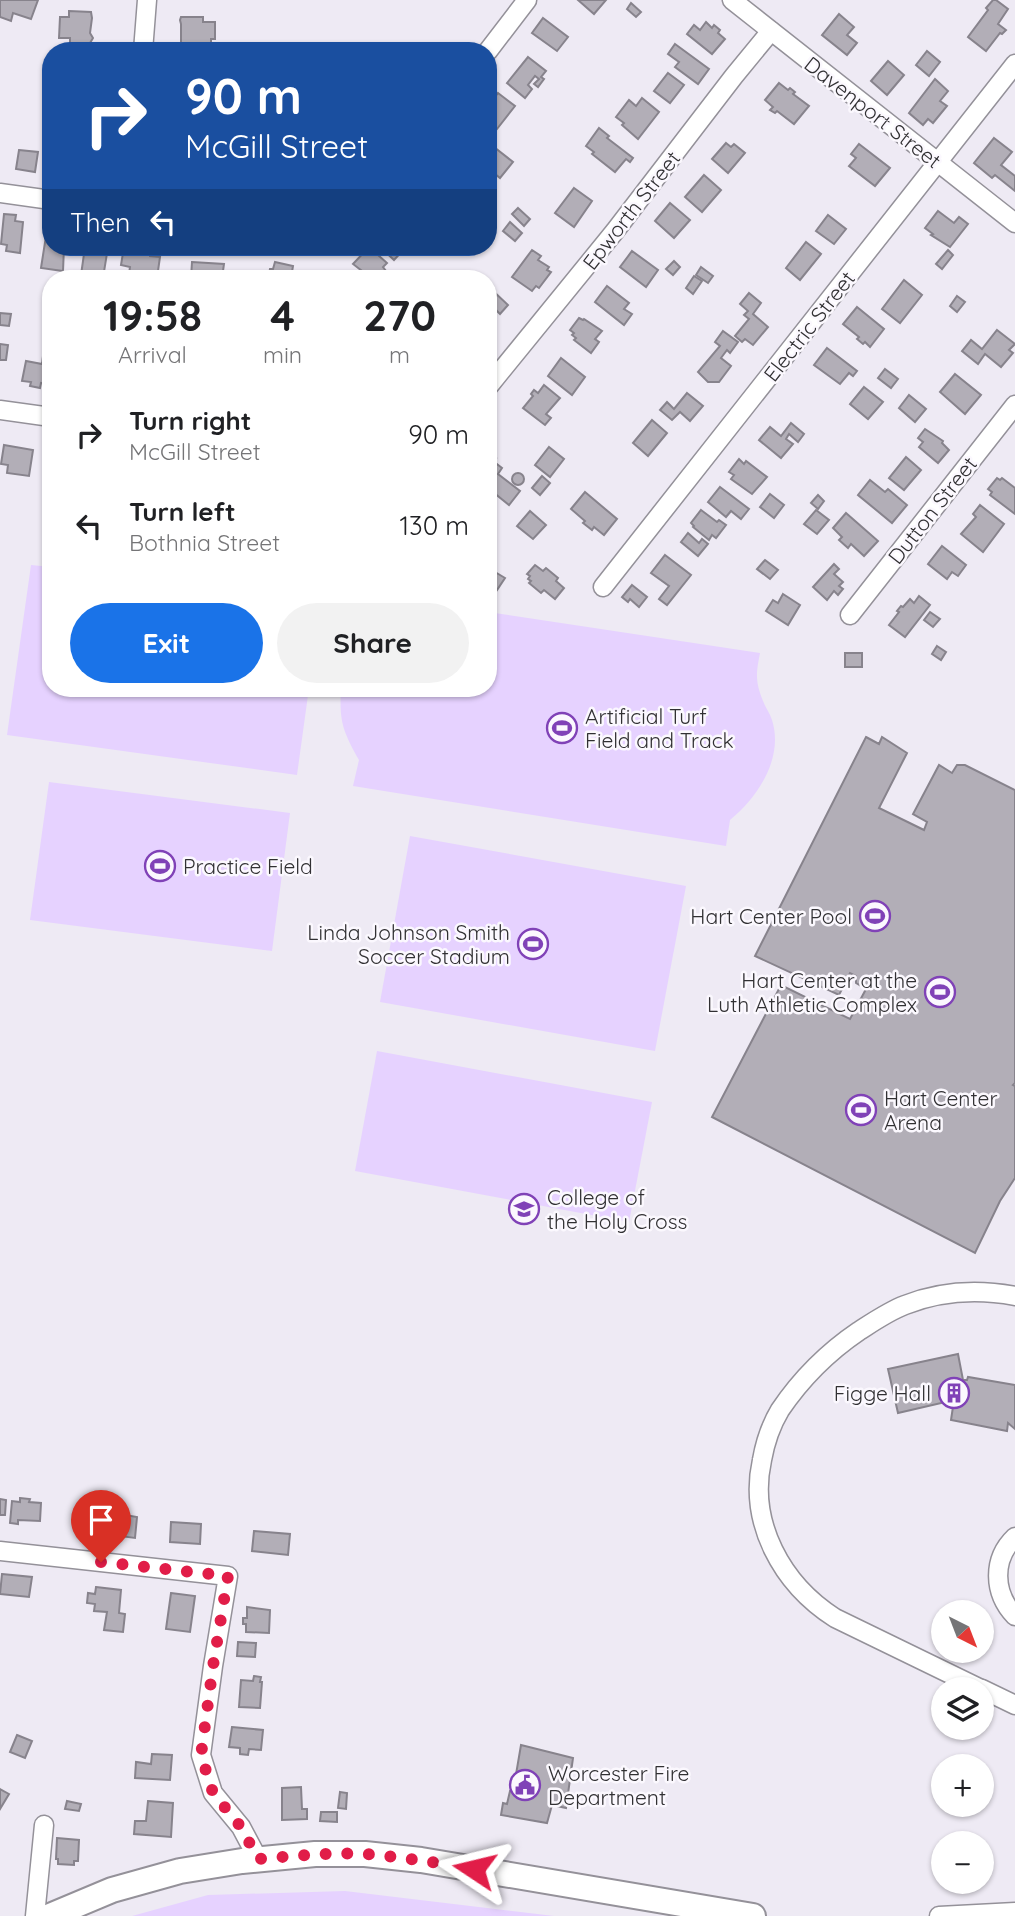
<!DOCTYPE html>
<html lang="en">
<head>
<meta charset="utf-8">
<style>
  :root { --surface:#fff; --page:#f2f2f2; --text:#202124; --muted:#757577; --accent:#1a73e8 }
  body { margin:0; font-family:Quicksand,sans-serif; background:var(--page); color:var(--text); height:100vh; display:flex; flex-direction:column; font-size:26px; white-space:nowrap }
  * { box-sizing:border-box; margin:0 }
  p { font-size:23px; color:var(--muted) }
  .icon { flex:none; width:38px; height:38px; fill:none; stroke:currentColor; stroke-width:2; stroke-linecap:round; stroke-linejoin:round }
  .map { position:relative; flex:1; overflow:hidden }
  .details { position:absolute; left:42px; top:270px; width:455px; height:427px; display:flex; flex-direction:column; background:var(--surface); border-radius:28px; box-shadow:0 2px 5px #0004 }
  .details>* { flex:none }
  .top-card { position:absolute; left:42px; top:42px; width:455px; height:214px; border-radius:28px; box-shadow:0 2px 5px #0004; background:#1a4fa0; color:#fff; overflow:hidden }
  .needle { width:46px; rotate:138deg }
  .tools { position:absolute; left:931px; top:1600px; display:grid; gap:14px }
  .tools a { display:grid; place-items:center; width:63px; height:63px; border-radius:50%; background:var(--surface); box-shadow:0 2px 5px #0004; font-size:35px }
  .pin { position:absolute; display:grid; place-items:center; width:60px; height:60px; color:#fff; margin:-72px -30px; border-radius:50% 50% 50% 0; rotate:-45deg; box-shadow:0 0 7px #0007 }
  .pin .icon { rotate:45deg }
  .me { position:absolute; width:77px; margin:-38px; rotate:280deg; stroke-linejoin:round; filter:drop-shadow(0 0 5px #0008) }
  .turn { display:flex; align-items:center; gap:24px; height:147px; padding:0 28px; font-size:32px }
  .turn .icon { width:91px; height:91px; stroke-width:2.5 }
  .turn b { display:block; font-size:49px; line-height:60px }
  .then { display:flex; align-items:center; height:66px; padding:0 28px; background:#0003; gap:14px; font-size:26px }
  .eta { display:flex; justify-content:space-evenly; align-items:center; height:119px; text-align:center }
  .eta b { font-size:42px; font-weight:800; line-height:49px }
  .primary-button { display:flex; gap:14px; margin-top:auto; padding:14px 28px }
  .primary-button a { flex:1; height:80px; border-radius:42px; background:var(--accent); color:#fff; font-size:28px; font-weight:800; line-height:80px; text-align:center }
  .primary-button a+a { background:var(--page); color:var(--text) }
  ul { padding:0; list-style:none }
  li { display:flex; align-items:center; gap:21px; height:91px; padding:0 28px }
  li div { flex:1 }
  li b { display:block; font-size:26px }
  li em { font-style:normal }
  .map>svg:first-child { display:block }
  .green { fill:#e6d2ff }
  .building { fill:#b2aeb7; stroke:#87838c; stroke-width:2 }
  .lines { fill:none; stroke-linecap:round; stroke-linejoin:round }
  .minor-casing { stroke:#949199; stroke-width:21 }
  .secondary-casing { stroke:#949199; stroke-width:28 }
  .minor { stroke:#fff; stroke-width:18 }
  .secondary { stroke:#fff; stroke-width:24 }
  .route { stroke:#e11d48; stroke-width:12; stroke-dasharray:0 21.6 }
  .labels { text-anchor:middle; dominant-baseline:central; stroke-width:5; stroke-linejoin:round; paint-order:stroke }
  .street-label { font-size:21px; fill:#313033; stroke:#fbf8fe }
  .poi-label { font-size:21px; fill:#313033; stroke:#fbf8fe; text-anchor:start }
</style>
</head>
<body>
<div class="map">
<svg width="1015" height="1916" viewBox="0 0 1015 1916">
  <rect width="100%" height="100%" fill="#eeeaf4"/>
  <!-- green -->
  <g class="green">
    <polygon points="31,565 51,567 51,688 309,688 297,775 7,735"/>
    <path d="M488,612l272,41c-4,21 -5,28 3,48 2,6 7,12 9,19 12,38 -14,77 -42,100l-4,26 -373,-60 6,-26c-16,-29 -20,-38 -18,-72h147z"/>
    <polygon points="49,782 290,813 272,951 30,920"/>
    <polygon points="410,836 686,886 655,1051 380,1002"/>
    <polygon points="377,1051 652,1102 629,1222 355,1171"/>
    <polygon points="345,1891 554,1916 132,1916 208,1895"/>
  </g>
  <!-- building -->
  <g class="building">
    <polygon points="0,0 38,0 31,19 13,13 11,21 0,17"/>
    <polygon points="578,0 606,0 594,14"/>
    <polygon points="993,0 996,0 1008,9 998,24 1006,30 1002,34 1000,33 986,51 968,37 988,10 986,8"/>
    <polygon points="631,3 641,12 636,17 627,9"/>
    <polygon points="69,11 91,12 92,18 90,33 93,38 90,43 70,43 70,38 59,38 60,17 69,17"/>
    <polygon points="839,14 854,27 847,35 857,43 847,55 822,35"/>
    <polygon points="181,17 203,17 203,22 215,22 215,39 211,39 211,44 203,44 203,48 181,47 181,24 180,20"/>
    <polygon points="543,18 568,37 557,51 532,33"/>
    <polygon points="706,22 712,28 714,25 720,30 718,33 725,39 712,54 687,34 694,25 700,30"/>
    <polygon points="675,44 709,69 698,84 675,67 679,62 668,54"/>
    <polygon points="927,51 940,62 929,76 916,65"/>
    <polygon points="528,57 546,71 541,77 544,79 538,87 534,84 539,79 535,76 528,85 532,89 525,98 507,83"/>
    <polygon points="888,61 904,75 887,95 871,81"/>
    <polygon points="668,73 684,85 670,103 654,91"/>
    <polygon points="935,79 948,91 940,101 947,106 933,123 928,119 923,125 909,113"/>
    <polygon points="779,83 788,90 790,88 795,92 793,94 809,106 794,124 777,111 775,113 770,110 773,107 765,100"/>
    <polygon points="498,93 515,106 497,129 488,123 488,105"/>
    <polygon points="642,98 659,112 638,139 622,125 624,123 616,117 629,100 636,106"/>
    <polygon points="599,128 609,136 607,138 633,158 630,162 626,159 615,172 592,154 594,152 586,146"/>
    <polygon points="994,138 1012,152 1001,165 1015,176 1015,191 995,175 992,178 974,163"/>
    <polygon points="726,143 731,147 734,144 745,153 728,173 712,159"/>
    <polygon points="859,144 890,168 875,186 849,166 856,158 851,154"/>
    <polygon points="494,147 513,162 500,178 488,168 488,154"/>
    <polygon points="19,150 38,152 35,172 16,169"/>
    <polygon points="704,175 721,190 702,212 685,197"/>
    <polygon points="574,188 592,201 574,227 555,213"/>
    <polygon points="670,203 690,220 674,238 655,221"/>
    <polygon points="518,208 530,219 524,226 512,214"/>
    <polygon points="938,211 954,223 959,217 968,224 950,247 931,235 933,234 925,228"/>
    <polygon points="4,214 16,215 15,221 23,222 20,253 6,251 7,245 1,244"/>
    <polygon points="828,215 846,229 834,244 816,231"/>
    <polygon points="510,222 522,233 515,241 503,231"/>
    <polygon points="50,232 51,247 64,247 63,271 41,268 46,236 49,237"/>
    <polygon points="806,242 821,254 800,280 786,268"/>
    <polygon points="85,247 108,247 103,278 81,275"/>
    <polygon points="124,247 133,248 133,250 150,253 150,256 160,257 157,278 129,274 130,267 121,265"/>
    <polygon points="369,247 387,263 383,267 386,271 380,277 377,275 374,278 363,278 359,275 362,271 353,264"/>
    <polygon points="380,247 406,247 394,260"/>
    <polygon points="532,250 541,256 538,260 549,267 547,270 551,272 539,288 536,286 532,291 512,277"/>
    <polygon points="948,250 953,255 942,269 936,264"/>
    <polygon points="632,251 658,270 646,287 620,267"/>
    <polygon points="674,261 680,267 673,275 666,269"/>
    <polygon points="192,262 224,264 222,278 191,278"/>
    <polygon points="275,262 293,266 291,278 268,278 270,269 273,269"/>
    <polygon points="701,267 713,276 708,283 696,275"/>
    <polygon points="694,276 702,281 693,294 686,288"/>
    <polygon points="904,280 922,295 900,323 882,309"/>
    <polygon points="607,286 629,303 624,309 632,314 624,325 595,302"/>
    <polygon points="491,289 508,305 500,314 497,311 494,314 493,312 488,317 488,292"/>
    <polygon points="749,293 761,303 753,314 768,327 753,345 745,339 742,342 735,336 749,319 744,315 748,311 740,304"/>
    <polygon points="957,296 965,302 957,312 950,306"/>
    <polygon points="857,307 884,329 870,347 865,342 863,344 857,339 859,337 843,324"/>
    <polygon points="0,313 11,314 9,326 0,325"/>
    <polygon points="579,318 583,320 584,319 602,331 595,339 599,342 591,353 574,340 576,338 572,335 574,333 570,330"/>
    <polygon points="997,330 1015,344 1009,350 1013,353 1001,367 985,354 978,364 962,351 971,340 982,349"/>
    <polygon points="723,331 738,342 730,353 727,350 721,358 731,366 719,382 708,382 698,372 720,346 715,342"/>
    <polygon points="0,344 8,345 6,360 0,360"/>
    <polygon points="827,348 857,371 853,376 849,373 840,384 814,365"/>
    <polygon points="43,356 51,357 47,384 41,383 40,388 30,386 31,382 22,381 26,361 42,364"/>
    <polygon points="561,358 585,377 572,395 548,376"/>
    <polygon points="885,369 898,379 891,388 878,378"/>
    <polygon points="955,374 981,395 965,414 940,392"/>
    <polygon points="544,385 560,398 546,414 551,418 545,425 523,408 533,396 531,394 534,390 538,393"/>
    <polygon points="864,387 883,402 868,419 850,404"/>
    <polygon points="687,393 703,406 690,421 680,412 672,420 660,410 667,402 674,409"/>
    <polygon points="909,395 926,409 915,422 899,408"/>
    <polygon points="652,420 667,433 648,456 633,443"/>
    <polygon points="791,423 804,434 798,442 789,434 786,439 793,444 781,458 759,440 770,427 781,436"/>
    <polygon points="925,429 943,441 942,443 949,450 938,463 919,447 923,442 918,438"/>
    <polygon points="4,445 33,450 29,476 7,473 8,465 1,464"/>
    <polygon points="549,447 564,459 550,477 535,465"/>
    <polygon points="488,452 496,458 493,461 502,468 498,474 520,491 509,505 488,488"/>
    <polygon points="906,457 921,470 904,490 889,478"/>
    <polygon points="739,459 744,464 746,461 767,477 752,494 731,479 734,475 729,472"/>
    <circle cx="518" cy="479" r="6"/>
    <polygon points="542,476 550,483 540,495 532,488"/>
    <polygon points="997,478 1000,480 1002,478 1015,488 1015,514 990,495 992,492 988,489"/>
    <polygon points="870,480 885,492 888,489 907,505 892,523 858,495"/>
    <polygon points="720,487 749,509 741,519 731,511 726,517 708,502"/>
    <polygon points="585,492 617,519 604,535 594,527 592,530 583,523 585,521 571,509"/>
    <polygon points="770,494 784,505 774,518 760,507"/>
    <polygon points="818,495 824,501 818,509 811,503"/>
    <polygon points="980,505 1004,524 983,552 961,534 976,517 973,514"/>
    <polygon points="701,510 717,522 719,520 726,525 716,538 712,535 709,540 693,527 694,526 691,523"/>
    <polygon points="816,510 829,520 817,534 804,524"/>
    <polygon points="530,511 546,525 533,539 517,526"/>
    <polygon points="846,513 878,541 864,556 851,544 848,548 839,540 842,537 833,528"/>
    <polygon points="688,533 699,543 702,539 708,544 698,556 681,542"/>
    <polygon points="942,546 966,565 958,576 952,572 947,579 928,564"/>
    <polygon points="665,555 691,575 667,605 659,599 669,586 651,573"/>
    <polygon points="765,560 778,570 770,579 757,569"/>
    <polygon points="834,564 839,569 834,574 843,582 839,586 843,589 838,595 834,591 827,600 813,587"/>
    <polygon points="535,565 543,571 546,568 558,578 556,581 564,588 555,599 544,590 541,593 529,583 531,581 528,579 530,576 527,574"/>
    <polygon points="495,572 505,578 497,590 488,584"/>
    <polygon points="632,585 647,597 639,607 630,599 628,602 622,597"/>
    <polygon points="783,594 800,605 788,625 766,611 773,600 778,603"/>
    <polygon points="919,596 930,605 905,637 889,625 899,612 897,611 901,606 903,607 910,599 914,603"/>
    <polygon points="930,612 940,619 933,627 924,620"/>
    <polygon points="937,646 946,652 941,660 932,654"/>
    <rect x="845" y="653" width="17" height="14"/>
    <polygon points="866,737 879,744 882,737 907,753 879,808 924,830 927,822 913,814 939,765 952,773 957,765 965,765 1015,790 1015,1083 1013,1085 1015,1086 1015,1178 1000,1201 975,1253 712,1117 781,985 850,1019 866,989 856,983 856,976 850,973 839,995 755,956"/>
    <polygon points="958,1354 963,1380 967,1380 968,1377 1015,1385 1015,1429 1008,1423 1007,1431 951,1420 954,1400 898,1413 888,1369"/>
    <polygon points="20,1498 30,1499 29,1502 41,1503 40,1521 18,1520 18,1524 10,1523 12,1501 20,1502"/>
    <polygon points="0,1499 6,1500 5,1515 0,1515"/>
    <polygon points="121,1511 125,1512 125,1515 137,1517 135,1538 104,1534 107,1514 120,1516"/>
    <polygon points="171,1522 201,1524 200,1544 170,1542"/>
    <polygon points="254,1531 290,1534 288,1555 252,1551"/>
    <polygon points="2,1574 32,1577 29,1597 0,1594"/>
    <polygon points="96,1587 121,1590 119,1613 125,1614 123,1632 104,1630 107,1612 94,1611 95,1604 87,1603 88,1593 95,1594"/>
    <polygon points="171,1593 195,1596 190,1632 166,1629"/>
    <polygon points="247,1607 270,1610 269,1633 246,1632 246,1624 243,1624 243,1618 247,1618"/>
    <polygon points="238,1642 256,1643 255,1657 237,1656"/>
    <polygon points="254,1676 261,1677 260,1682 262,1682 260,1708 239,1707 241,1680 253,1681"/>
    <polygon points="232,1727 263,1730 261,1750 249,1749 248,1755 240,1754 240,1748 229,1747"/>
    <polygon points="17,1735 32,1741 25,1758 10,1752"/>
    <polygon points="521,1745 573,1758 566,1808 552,1805 547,1823 501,1815 503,1803 507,1804 510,1791 513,1792"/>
    <polygon points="152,1754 172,1755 170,1780 135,1778 136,1762 151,1764"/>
    <polygon points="301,1787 302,1809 307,1809 307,1819 282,1820 282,1788"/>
    <polygon points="0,1789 9,1794 0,1809"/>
    <polygon points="340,1792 347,1793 346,1809 338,1808"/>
    <polygon points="67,1801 81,1804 79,1811 65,1809"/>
    <polygon points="148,1801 173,1803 171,1837 134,1834 135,1821 146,1821"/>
    <polygon points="321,1812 337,1812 337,1822 320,1821"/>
    <polygon points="57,1838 79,1840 78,1861 74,1861 74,1865 58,1864 58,1859 56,1859"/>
  </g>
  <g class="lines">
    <!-- minor casing -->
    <g class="minor-casing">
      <g id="minor">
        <polyline points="732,0 1015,223"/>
        <polyline points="143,51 147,0"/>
        <polyline points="488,51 527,0"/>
        <polyline points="0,193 51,200"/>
        <polyline points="488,387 615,231 734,76 771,31"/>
        <polyline points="0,410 51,417"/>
        <polyline points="603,587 1015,64"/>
        <polyline points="850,615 1015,405"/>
        <path d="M1015,1537c-23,22 -22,56 0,79"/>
        <polyline points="0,1551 228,1576 213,1666 201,1755 213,1793 241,1827 258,1859"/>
        <path d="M981,1689l-146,-71c-53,-34 -87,-95 -73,-158 3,-17 9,-35 18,-50 21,-31 48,-58 79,-79 14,-9 30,-20 46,-26 36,-14 73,-16 110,-9"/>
        <polyline points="982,1689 1015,1705"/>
        <polyline points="35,1916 44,1825"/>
        <polyline points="939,1916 1015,1912"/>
      </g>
    </g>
    <!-- secondary casing -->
    <g class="secondary-casing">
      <polyline id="secondary" points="50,1916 112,1890 180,1871 242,1861 315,1854 365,1854 421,1860 753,1916"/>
    </g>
    <!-- minor -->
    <use href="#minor" class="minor"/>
    <!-- secondary -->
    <use href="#secondary" class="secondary"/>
  </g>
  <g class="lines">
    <!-- route -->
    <path class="route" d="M101,1562l127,14 -15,90 -12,89 12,38 28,34 17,32c36,-3 72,-7 108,-5 37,3 72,9 108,15"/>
  </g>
  <!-- icons -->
  <defs>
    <g id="stadium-ring" transform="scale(1.575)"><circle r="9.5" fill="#fbf8fe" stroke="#8042b7" stroke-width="1.5"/><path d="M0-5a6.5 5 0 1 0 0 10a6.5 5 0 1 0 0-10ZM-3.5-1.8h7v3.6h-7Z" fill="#8042b7"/></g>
    <g id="university-ring" transform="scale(1.575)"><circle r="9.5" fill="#fbf8fe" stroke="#8042b7" stroke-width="1.5"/><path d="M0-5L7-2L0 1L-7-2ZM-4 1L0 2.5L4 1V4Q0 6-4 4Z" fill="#8042b7"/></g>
    <g id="building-ring" transform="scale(1.575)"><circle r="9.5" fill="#fbf8fe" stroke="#8042b7" stroke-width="1.5"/><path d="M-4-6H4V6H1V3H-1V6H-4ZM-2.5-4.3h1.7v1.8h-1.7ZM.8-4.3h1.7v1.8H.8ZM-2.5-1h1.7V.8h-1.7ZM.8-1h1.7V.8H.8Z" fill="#8042b7"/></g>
    <g id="civic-ring" transform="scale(1.575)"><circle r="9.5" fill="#fbf8fe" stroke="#8042b7" stroke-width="1.5"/><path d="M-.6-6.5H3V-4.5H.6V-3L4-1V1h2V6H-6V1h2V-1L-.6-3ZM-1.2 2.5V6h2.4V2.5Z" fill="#8042b7"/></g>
  </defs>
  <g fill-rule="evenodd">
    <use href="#stadium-ring" x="562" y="728"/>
    <use href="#stadium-ring" x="160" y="866"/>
    <use href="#stadium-ring" x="875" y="916"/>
    <use href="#stadium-ring" x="533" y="944"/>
    <use href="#stadium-ring" x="940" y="992"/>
    <use href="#stadium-ring" x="861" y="1110"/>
    <use href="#university-ring" x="524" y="1209"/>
    <use href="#building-ring" x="954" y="1393"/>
    <use href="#civic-ring" x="525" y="1785"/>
  </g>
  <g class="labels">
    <!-- street labels -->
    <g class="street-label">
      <text transform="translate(873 112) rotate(38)">Davenport Street</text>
      <text transform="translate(631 210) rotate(-52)">Epworth Street</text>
      <text transform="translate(809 326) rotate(-52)">Electric Street</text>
      <text transform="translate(932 510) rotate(-52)">Dutton Street</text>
    </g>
    <!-- poi labels -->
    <g class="poi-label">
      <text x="585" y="716">Artificial Turf<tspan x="585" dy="24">Field and Track</tspan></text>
      <text x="183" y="866">Practice Field</text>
      <text x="852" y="916" text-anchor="end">Hart Center Pool</text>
      <text x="510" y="932" text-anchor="end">Linda Johnson Smith<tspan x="510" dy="24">Soccer Stadium</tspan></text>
      <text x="917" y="980" text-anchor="end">Hart Center at the<tspan x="917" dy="24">Luth Athletic Complex</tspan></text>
      <text x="884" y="1098">Hart Center<tspan x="884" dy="24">Arena</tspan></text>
      <text x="547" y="1197">College of<tspan x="547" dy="24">the Holy Cross</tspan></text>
      <text x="931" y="1393" text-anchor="end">Figge Hall</text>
      <text x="548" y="1773">Worcester Fire<tspan x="548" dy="24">Department</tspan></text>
    </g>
  </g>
</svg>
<div class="tools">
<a><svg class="needle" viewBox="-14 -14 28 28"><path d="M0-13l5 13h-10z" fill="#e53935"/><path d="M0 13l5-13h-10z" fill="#757577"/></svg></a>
<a><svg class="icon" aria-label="layers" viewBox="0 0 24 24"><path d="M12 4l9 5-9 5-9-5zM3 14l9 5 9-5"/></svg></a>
<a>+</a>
<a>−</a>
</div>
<div class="pin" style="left:101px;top:1562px;background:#d93025"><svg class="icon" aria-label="arrive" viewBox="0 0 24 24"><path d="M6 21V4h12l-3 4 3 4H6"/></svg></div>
<svg class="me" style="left:474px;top:1869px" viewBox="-20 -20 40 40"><path d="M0-17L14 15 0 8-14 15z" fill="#e11d48" stroke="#fff" stroke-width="4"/></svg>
<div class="top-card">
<div class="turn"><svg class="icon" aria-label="right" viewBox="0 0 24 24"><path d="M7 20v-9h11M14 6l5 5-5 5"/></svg><div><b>90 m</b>McGill Street</div></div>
<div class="then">Then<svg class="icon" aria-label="left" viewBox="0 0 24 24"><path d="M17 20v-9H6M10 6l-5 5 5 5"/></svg></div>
</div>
<section class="details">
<div class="eta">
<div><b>19:58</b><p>Arrival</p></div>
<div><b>4</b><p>min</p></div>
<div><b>270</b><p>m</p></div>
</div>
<ul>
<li><svg class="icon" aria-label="right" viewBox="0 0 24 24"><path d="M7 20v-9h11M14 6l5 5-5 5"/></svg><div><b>Turn right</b><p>McGill Street</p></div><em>90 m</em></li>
<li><svg class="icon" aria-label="left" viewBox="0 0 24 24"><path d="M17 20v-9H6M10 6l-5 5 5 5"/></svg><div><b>Turn left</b><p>Bothnia Street</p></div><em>130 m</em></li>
</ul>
<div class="primary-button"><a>Exit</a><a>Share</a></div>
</section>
</div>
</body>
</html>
